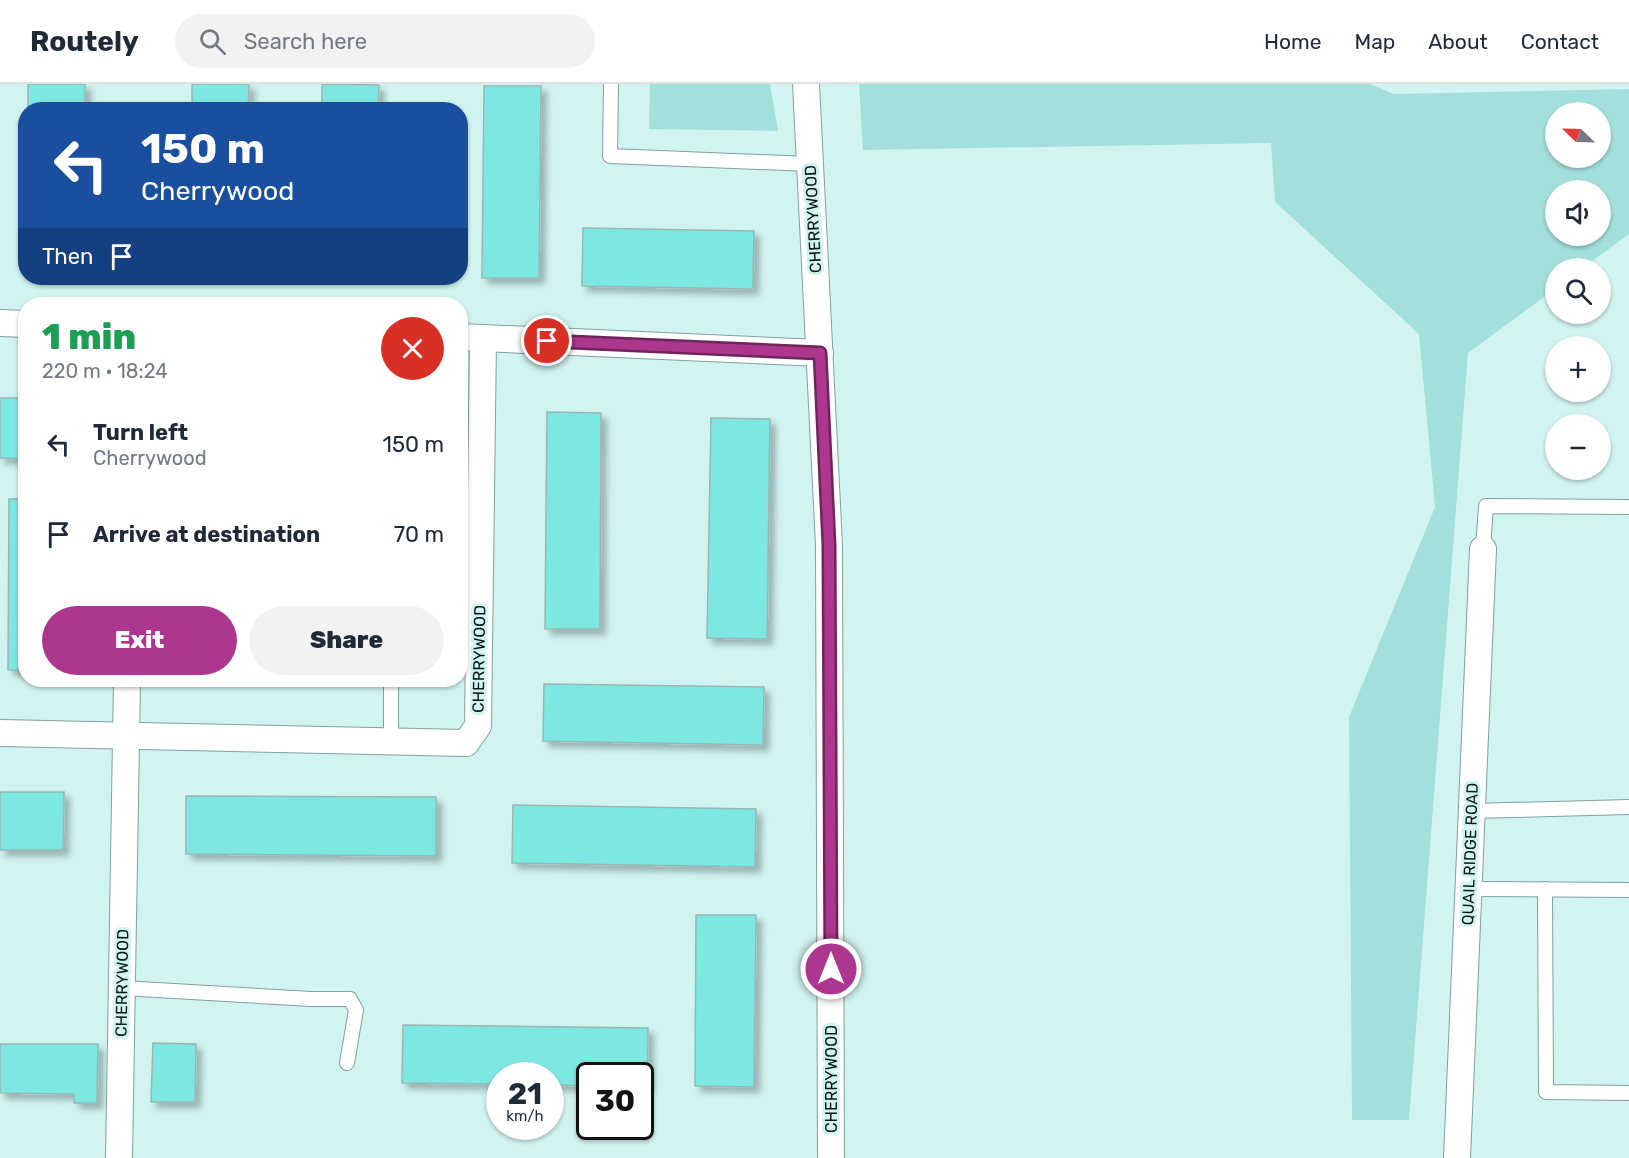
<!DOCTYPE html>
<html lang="en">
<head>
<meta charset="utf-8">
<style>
  :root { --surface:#fff; --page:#f2f2f3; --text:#1f2937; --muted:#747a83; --line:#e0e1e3; --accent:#ad378e }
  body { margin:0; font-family:Rubik,sans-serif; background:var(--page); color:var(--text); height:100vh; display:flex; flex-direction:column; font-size:22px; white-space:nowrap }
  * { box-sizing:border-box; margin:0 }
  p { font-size:20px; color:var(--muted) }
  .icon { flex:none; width:33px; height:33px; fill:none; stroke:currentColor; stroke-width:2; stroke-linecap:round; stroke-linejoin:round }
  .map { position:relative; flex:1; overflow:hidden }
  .panel { position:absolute; left:18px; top:213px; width:450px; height:390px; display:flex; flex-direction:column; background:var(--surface); border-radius:24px; box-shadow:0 2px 4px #0004 }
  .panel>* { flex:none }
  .top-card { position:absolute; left:18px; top:18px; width:450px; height:183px; border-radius:24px; box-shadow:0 2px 4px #0004; background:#1a4fa0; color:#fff; overflow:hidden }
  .needle { width:39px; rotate:293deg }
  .fabs { position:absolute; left:1545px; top:18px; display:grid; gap:12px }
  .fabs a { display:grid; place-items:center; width:66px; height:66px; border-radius:50%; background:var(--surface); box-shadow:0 2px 4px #0004; font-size:30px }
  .speed { position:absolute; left:486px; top:978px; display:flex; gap:12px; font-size:30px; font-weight:700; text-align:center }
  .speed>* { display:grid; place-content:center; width:78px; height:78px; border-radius:50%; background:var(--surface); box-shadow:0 2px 4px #0004; line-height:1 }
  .speed small { font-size:15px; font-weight:400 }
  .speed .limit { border:3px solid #111; border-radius:9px; background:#fff; color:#111 }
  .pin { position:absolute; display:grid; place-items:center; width:51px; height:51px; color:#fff; margin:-26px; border:3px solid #fff; border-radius:50%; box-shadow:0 2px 6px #0007 }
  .me { position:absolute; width:66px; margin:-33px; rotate:0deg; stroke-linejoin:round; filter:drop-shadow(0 0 4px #0008) }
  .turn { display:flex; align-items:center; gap:21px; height:126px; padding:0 24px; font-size:27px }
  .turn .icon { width:78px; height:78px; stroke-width:2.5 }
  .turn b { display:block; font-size:42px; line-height:51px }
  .then { display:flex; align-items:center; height:57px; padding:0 24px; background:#0003; gap:12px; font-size:22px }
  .round { display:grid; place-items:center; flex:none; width:63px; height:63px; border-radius:32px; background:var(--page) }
  .summary { display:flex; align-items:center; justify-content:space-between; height:102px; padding:0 24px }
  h1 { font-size:36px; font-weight:800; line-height:45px; color:#1e9e55 }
  .button { display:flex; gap:12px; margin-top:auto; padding:12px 24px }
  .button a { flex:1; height:69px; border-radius:36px; background:var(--accent); color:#fff; font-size:24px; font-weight:800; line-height:69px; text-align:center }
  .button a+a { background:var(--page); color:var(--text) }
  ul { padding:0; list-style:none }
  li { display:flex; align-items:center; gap:18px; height:90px; padding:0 24px }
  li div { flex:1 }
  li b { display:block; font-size:22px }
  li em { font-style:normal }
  header { display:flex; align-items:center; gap:36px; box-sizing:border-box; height:84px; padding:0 30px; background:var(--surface); border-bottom:2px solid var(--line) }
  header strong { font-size:28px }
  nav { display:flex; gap:33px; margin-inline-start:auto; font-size:21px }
  .search { width:420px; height:54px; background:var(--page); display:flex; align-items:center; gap:15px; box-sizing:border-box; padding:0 21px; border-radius:33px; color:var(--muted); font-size:22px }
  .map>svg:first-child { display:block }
  .green { fill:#a4e0db; fill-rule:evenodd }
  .building { fill:#7de8e1; stroke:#97b8b5; stroke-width:1.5; filter:url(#shadow) }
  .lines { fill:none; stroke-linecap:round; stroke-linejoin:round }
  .service-casing { stroke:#80a19e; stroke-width:16 }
  .minor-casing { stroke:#80a19e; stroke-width:28 }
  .service { stroke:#fff; stroke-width:14 }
  .minor { stroke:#fff; stroke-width:26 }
  .route-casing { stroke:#70245c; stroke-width:15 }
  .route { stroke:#ad378e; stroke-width:10 }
  .labels { text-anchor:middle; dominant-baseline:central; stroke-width:6; stroke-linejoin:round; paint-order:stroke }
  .street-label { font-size:16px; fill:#0b1817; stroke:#d2f4f1 }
</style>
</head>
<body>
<header>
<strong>Routely</strong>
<div class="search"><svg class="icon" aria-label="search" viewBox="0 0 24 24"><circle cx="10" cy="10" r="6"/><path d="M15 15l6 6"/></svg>Search here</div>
<nav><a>Home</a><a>Map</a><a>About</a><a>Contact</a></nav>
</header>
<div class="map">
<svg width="1629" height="1074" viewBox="0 0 1629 1074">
  <defs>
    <filter id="shadow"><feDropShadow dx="5.5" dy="5.5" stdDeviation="3" flood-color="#0004"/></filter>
  </defs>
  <rect width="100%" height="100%" fill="#d2f4f1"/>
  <!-- green -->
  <g class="green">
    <polygon points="650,0 770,0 778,47 649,45"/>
    <path d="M859,0h511l24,10 235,-5v145l-46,34h-27l-1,21 -87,64 -59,767h-57l-3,-403 86,-210 -16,-173 -144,-132 -4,-59 -408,7zM1556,28h44v46h-44zM1556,106h44v46h-44z"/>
  </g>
  <!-- building -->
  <g class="building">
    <rect x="28" y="0" width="57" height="26"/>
    <polygon points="192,0 249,0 248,26 192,26"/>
    <polygon points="322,0 379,1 378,26 322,26"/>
    <polygon points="484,2 541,2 539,194 482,194"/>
    <polygon points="583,144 754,147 753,205 582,202"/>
    <polygon points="0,314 26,314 26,375 0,374"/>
    <polygon points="547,328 601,329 600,545 545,545"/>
    <polygon points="711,334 770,335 767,555 707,554"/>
    <polygon points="9,415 26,415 26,586 8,586"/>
    <polygon points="544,600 764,603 763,661 543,657"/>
    <polygon points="0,708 64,708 63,766 0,766"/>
    <polygon points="186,712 436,713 436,772 186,770"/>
    <polygon points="513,721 756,725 755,783 512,779"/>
    <polygon points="696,831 756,831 754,1003 695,1002"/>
    <polygon points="403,941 648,944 647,1003 640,1003 640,992 590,992 590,1002 550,1001 550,992 500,992 500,1000 402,999"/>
    <polygon points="153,959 196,960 195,1018 151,1018"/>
    <polygon points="0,960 98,960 97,1019 74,1019 74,1010 0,1009"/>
  </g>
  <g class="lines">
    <!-- service casing -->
    <g class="service-casing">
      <g id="service">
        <polyline points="611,0 610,72 810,80"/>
        <polyline points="460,451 480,450"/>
        <polyline points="1483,465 1486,422 1629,423"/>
        <polyline points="391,658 391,596"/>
        <polyline points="1472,727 1629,723"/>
        <polyline points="1468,805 1629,806"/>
        <polyline points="1545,805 1546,1008 1629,1009"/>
        <polyline points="122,904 311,915 350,915 356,926 347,979"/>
      </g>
    </g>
    <!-- minor casing -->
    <g class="minor-casing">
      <g id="minor">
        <polyline points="806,0 829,461 831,1074"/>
        <polyline points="0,239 26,240"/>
        <polyline points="460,253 820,269"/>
        <polyline points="0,649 466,659 478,642 483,254"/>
        <polyline points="119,1074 127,596"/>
        <polyline points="1457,1074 1483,465"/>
      </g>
    </g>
    <!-- service -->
    <use href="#service" class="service"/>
    <!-- minor -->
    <use href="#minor" class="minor"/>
  </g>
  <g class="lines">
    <!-- route casing -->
    <g class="route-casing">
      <polyline id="route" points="547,257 820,269 829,461 831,885"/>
    </g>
    <!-- route -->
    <use href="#route" class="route"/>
  </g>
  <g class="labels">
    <!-- street labels -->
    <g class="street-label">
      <text transform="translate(813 135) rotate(-93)">CHERRYWOOD</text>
      <text transform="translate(479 575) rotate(-89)">CHERRYWOOD</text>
      <text transform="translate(1470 770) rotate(-88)">QUAIL RIDGE ROAD</text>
      <text transform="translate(122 899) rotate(-89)">CHERRYWOOD</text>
      <text transform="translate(831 995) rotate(-90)">CHERRYWOOD</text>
    </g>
  </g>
</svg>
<div class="fabs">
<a><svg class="needle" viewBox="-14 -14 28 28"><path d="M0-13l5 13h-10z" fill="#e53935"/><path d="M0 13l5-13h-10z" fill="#747a83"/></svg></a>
<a><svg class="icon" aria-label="sound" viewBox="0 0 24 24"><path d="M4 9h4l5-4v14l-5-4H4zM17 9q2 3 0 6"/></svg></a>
<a><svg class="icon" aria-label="search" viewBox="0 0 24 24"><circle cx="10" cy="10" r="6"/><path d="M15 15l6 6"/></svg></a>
<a>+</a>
<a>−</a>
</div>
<div class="speed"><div>21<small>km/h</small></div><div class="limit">30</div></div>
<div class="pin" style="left:547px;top:257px;background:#d93025"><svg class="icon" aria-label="arrive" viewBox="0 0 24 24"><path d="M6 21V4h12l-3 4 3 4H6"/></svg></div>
<svg class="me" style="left:831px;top:885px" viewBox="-20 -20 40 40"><circle r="17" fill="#ad378e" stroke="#fff" stroke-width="3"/><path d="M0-11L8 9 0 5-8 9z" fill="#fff"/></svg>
<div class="top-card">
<div class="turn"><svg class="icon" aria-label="left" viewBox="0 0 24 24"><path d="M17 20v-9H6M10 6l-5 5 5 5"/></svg><div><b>150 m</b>Cherrywood</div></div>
<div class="then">Then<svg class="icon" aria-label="arrive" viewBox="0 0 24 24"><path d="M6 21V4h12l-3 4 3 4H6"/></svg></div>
</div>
<section class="panel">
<div class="summary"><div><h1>1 min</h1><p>220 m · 18:24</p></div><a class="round" style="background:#d93025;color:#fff"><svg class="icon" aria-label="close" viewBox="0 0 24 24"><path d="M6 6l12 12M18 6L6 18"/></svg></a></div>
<ul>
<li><svg class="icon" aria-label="left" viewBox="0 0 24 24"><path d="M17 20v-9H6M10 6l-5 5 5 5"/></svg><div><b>Turn left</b><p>Cherrywood</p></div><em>150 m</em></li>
<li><svg class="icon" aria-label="arrive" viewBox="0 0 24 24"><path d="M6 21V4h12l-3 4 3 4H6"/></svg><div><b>Arrive at destination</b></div><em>70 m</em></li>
</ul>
<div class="button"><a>Exit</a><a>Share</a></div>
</section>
</div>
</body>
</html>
